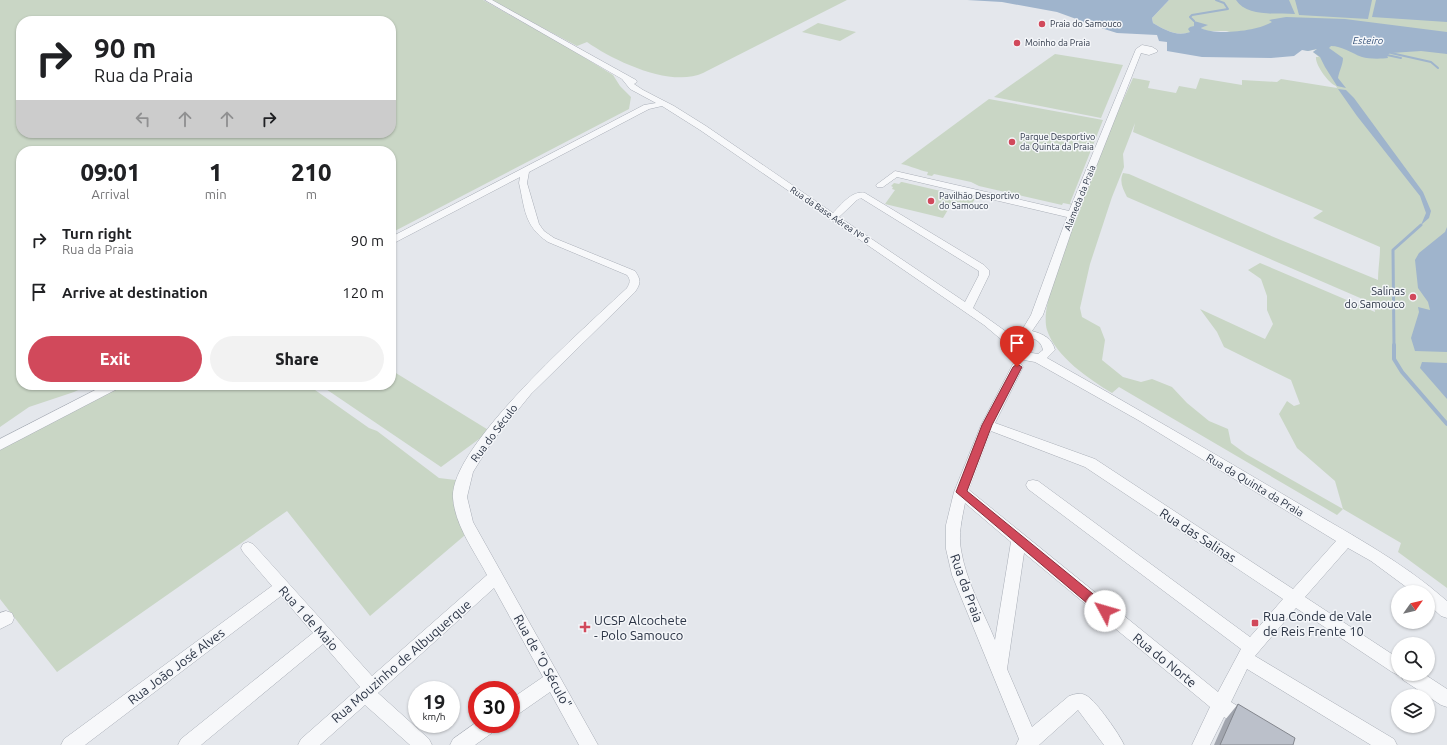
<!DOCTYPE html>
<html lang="en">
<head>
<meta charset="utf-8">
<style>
  :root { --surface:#fff; --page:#f2f2f2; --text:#202124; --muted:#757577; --accent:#d1495b }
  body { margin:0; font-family:Ubuntu,sans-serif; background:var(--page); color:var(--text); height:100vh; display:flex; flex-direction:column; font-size:15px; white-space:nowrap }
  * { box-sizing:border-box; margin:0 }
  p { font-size:13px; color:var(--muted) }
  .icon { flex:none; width:22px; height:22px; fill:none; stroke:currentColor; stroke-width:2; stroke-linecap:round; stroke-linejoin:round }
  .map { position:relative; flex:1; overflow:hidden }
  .drawer { position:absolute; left:16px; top:146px; width:380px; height:244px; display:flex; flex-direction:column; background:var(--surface); border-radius:16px; box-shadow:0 1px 3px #0004 }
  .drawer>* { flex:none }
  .guide { position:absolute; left:16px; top:16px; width:380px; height:122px; border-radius:16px; box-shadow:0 1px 3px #0004; background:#fff; color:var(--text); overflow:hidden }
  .needle { width:26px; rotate:56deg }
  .buttons { position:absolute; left:1391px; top:585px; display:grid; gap:8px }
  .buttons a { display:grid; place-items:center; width:44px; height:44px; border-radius:50%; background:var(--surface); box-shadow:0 1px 3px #0004; font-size:20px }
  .speed { position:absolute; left:408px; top:681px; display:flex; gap:8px; font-size:20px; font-weight:700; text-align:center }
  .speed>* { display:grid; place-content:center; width:52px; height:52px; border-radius:50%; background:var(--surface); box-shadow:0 1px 3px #0004; line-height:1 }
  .speed small { font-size:10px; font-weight:400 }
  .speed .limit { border:6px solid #d22; background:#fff; color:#111 }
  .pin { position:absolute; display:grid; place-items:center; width:34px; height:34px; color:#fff; margin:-41px -17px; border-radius:50% 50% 50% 0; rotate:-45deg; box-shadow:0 0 4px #0007 }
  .pin .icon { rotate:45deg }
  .me { position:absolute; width:44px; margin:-22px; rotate:309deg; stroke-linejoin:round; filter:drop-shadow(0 0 3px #0008) }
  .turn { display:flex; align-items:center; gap:14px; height:84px; padding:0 12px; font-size:18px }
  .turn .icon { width:52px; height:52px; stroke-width:2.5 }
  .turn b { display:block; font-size:28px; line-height:34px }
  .lanes { display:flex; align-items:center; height:38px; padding:0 12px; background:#0003; justify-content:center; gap:20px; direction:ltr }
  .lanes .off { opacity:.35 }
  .eta { display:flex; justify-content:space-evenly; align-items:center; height:68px; text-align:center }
  .eta b { font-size:24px; font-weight:800; line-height:28px }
  .cta { display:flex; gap:8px; margin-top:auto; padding:8px 12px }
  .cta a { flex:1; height:46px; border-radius:24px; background:var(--accent); color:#fff; font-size:16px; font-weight:800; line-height:46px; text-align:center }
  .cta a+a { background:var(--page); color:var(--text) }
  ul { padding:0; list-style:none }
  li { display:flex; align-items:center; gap:12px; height:52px; padding:0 12px }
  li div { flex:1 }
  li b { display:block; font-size:15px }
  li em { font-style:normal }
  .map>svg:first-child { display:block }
  .green { fill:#c9d6c5; fill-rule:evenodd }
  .water { fill:#9fb4cc }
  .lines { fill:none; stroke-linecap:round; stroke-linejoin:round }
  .stream-far2 { stroke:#9fb4cc; stroke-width:2 }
  .stream-far1 { stroke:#9fb4cc; stroke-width:3 }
  .stream { stroke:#9fb4cc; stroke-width:4 }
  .street-casing { stroke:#a9aeb7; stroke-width:1 }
  .street { fill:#f7f8fa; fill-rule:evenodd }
  .wall { fill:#a1a5ae }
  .building { fill:#bbc0ca; stroke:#83868d }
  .route { fill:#d1495b; stroke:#882f3b }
  .poi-dot { fill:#d1495b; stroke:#f4f6f9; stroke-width:1.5 }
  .labels { text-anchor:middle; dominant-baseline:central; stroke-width:3; stroke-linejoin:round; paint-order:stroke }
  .far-poi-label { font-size:9px; fill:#2b3445; stroke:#f4f6f9; text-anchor:start }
  .far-street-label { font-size:9px; fill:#2b3445; stroke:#f4f6f9 }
  .far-water-label { font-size:10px; font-style:italic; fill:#34527a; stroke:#f4f6f9 }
  .poi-label { font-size:11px; fill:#2b3445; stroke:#f4f6f9; text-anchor:end }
  .street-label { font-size:11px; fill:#2b3445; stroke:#f4f6f9 }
  .near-street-label { font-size:13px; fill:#2b3445; stroke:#f4f6f9 }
  .near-poi-label { font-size:13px; fill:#2b3445; stroke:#f4f6f9; text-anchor:start }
</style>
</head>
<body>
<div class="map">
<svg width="1447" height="745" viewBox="0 0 1447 745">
  <rect width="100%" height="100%" fill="#e4e7ec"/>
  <!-- green -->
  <g class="green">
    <path d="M0,0h483l81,45 49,30 7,11 11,11 -2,12 -238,124v-82h-370v234h68l-15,7 -45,15 -29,20zM21,21h370v112h-370z"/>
    <path d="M490,0h357l-144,73c-32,15 -89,-12 -116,-31l-10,4z"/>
    <path d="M1169,0h278v588l-49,-36 3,-9 -58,-34 -6,6 -218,-128 -7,6c-23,-14 -56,-36 -65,-63 -6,-20 10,-57 17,-77 9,-27 17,-56 28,-83 12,-31 28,-62 41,-92l17,3 -2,7 28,5 3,-7 17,3 4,-11 42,7v-5l35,2 4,-3 56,9 -1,-2c-7,-2 -21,-21 -20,-29h3l-6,-5 4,-3 -9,2 -82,-20h-19l-6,-3 6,-3 -13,1 -3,6c-14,5 -26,-2 -38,-9l-1,-5zM1135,123l-2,9 190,79 -10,7 67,29c0,12 -2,22 -2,33l-102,-42 -147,-64 -6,-1c-4,9 0,16 4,24l247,107 1,8 -115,-49 -12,7 13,9 6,17v14l6,14 -8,15 -65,-30 17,23 7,15 67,33 9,24 -6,2 -7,-5 -8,13 18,34 38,33 8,28 -97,-55 -15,-11 -3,-14 -19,-8 -22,-18 -15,-16 -20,-8 -11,3 -18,-5 -21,-17 3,-20 -5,-13 -18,-10 -2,-9 10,-44 22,-67 12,-30 -1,-13z"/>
    <polygon points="818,23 856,32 840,41 802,32"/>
    <polygon points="1055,54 1123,65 1101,118 994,97"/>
    <path d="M989,99l114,21 -33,83 3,2 -10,-2 -1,2 -83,-19 -8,-4 -37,-8 -2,2 -5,-1 1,-3c-10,-2 -17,-6 -27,-8z"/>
    <polygon points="901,182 902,182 975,199 971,205 959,202 958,204 952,203 943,218 885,204 895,190 892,189 893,187 891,186 894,183 899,184"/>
    <polygon points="391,370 490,431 441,467 320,385 391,385"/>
    <polygon points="121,385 308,385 369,428 377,431 439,478 464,481 471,530 370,616 287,511 57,672 0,599 0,448"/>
  </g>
  <!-- water -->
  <g class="water">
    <path d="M967,0h202l-17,18 1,5c12,7 24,14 37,9l-2,-3 2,-2 4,-1v-5l14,4 -7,3c14,8 57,3 71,-6l-3,-2 17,-3 59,2 102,13v22l-26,-3 -30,2 -4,2 1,3c-7,1 -20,1 -26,-1 -11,-4 -20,-11 -31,-11l-2,2 14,10c0,7 -4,13 -5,20l8,10 -9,-2 -12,-19 -5,-10 -7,-5 4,-3 -9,2 -6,-1 -8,6 -23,2 -69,-1 -35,-6v-9l-8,-1 -2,-6 -40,-2 -16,-5 -44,-16 -55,-10z"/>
    <path d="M1236,0h53l6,14c-19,-1 -48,3 -59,-14z"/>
    <polygon points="1295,0 1372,0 1368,19 1299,15"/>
    <polygon points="1376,0 1447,0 1447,22 1372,17"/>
    <polygon points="1338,89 1346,90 1354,98 1423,192 1431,211 1429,218 1421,225 1426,213 1420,196 1357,116"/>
    <polygon points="1447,227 1447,352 1415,351 1411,338 1419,312 1418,307 1430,310 1428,302 1418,288 1415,260 1419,253 1445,232"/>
    <polygon points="1422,362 1447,363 1447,399 1420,368"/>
  </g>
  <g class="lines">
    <!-- stream-far2 -->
    <g class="stream-far2">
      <polyline points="1194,21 1190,17 1192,15 1228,9 1224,3 1216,0"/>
      <polyline points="1391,53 1431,62 1438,68"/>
      <polyline points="1387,55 1401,58"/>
    </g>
    <!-- stream-far1 -->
    <polyline class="stream-far1" points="1394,346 1393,250 1421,225"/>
    <!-- stream -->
    <polyline class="stream" points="1394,345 1394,359 1402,372 1447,424"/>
    <!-- street casing -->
    <g class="street-casing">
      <g id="street">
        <path d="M485,0h7l144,80 1,2 -3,2 9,6 31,16 32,20 127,87c8,-8 19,-23 32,-20l119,72 5,5v5l-16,33 35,25 14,-3 9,-15 36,-98 -170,-40 -14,10h-6l-1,-2 19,-14 174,40 67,-162 6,-4 10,2 5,3v2l-8,3 -8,-2 -64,162 -34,100 -11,16c11,3 20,7 23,19l-8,8c82,46 163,93 244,141 53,32 110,61 156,102v17l-6,-2 -13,-12v-12h-15l-42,-31 -23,-13 -43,49 93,61v16h2l-2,1 -6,-3 -96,-64 -41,48 139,83 3,6h-26l-124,-76 -16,33 21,13 3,6 -3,6 -6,3 -22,-13 -14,28h-18l18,-38 -186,-154 -17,116 25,58 37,-31c6,-2 12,-4 18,0 9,5 33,39 37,49h-20l-26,-35 -39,35h-23l3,-6 -67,-164 -6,-26v-24l8,-33 27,-67 32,-61h8l2,3 -28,56 100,36 198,130 43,-48 -198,-121 -103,-58 -11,-2 -11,-6 -5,-4 -5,-9 -19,-16 -284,-195 -38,-24 -13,3 -120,63 -2,11 12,41 5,7 10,7 81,33c6,9 6,12 0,21l-104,102 -40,49 -18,29 -6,25 6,25 125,223h-19l-29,-53 -33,23 -6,2v-18l32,-22 -49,-89 -116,105 51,46 3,6h-22l-45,-40 -45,40h-22l3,-6 59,-52 -37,-43 -122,101h-23l3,-6 132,-106 -32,-37 -196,149h-24l3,-6 208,-153 -29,-34 -2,-4 2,-4 5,-2 5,2 119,132 115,-101c-12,-23 -32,-49 -34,-77 -4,-52 135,-173 174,-210 3,-5 4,-8 0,-13l-79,-33c-24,-16 -23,-33 -29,-59l1,-6 -126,66 -3,1v-7l253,-132 12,-2 -26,-14 -8,-10zM861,198l118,73v4l-14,27 -126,-85 18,-17zM1018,337c10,-1 23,1 25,13l-5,4 -12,-2 -11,-9 1,-4zM991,431l94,36 198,132 -33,38 -212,-156 -5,-1 -5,1 -2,4 2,4 213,160 -23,43 -249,-202zM965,503l46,39 -16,98c-12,-29 -29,-59 -34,-90 -3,-16 1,-31 4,-47z"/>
        <polygon points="105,385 121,385 119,388 0,450 0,439"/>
        <polygon points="6,611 12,613 14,618 12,623 0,629 0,613"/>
        <polygon points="1401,674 1424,674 1447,689 1447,707 1441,705 1403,680"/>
        <polygon points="477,722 477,724 499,724 496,730 475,745 450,745 453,739"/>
      </g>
    </g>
    <!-- street -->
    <use href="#street" class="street"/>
  </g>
  <!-- wall -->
  <polygon class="wall" points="1238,704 1293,745 1214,745 1225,720"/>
  <!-- building -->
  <polygon class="building" points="1238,704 1295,738 1293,745 1220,745"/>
  <!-- route -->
  <polygon class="route" points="1017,364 1022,367 992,425 967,491 1109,607 1111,611 1109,615 1105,616 1101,615 956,492 982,425 1013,367"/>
  <!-- markers -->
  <g class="poi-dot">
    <circle cx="1042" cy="24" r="4"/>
    <circle cx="1017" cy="43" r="4"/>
    <circle cx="1012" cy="142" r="4"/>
    <circle cx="931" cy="201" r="4"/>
    <circle cx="1413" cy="297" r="4"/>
    <rect x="1251" y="619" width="8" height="8" rx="2"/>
    <path d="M583 621h4v4h4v4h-4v4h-4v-4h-4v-4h4z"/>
  </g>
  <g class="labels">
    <!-- far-poi labels -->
    <g class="far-poi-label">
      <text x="1050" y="24">Praia do Samouco</text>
      <text x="1025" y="43">Moinho da Praia</text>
      <text x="1020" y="137">Parque Desportivo<tspan x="1020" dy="10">da Quinta da Praia</tspan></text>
      <text x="939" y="196">Pavilhão Desportivo<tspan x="939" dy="10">do Samouco</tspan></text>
    </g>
    <!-- far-street labels -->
    <g class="far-street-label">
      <text transform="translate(1080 198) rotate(-68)">Alameda da Praia</text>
      <text transform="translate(830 215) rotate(34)">Rua da Base Aérea Nº 6</text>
    </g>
    <!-- far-water labels -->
    <g class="far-water-label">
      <text x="1368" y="40">Esteiro</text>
    </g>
    <!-- poi labels -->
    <g class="poi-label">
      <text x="1405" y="291">Salinas<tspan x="1405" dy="13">do Samouco</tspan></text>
    </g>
    <!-- street labels -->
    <g class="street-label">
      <text transform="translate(494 433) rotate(-53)">Rua do Século</text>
      <text transform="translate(1255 485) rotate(31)">Rua da Quinta da Praia</text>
    </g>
    <!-- near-street labels -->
    <g class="near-street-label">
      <text transform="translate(1198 535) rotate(33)">Rua das Salinas</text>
      <text transform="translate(967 588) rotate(70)">Rua da Praia</text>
      <text transform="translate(309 618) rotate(48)">Rua 1 de Maio</text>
      <text transform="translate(1165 660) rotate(39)">Rua do Norte</text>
      <text transform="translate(401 661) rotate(-41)">Rua Mouzinho de Albuquerque</text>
      <text transform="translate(543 661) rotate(61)">Rua de "O Século"</text>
      <text transform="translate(176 666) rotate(-37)">Rua João José Alves</text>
    </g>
    <!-- near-poi labels -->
    <g class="near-poi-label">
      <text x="1263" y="616">Rua Conde de Vale<tspan x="1263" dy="15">de Reis Frente 10</tspan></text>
      <text x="594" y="620">UCSP Alcochete<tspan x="594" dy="15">- Polo Samouco</tspan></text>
    </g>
  </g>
</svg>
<div class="buttons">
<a><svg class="needle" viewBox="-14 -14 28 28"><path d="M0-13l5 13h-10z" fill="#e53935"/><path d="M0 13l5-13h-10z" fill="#757577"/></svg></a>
<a><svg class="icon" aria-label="search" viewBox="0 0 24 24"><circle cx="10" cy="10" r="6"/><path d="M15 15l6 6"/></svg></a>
<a><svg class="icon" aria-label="layers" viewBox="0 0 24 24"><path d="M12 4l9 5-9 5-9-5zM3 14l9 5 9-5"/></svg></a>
</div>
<div class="speed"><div>19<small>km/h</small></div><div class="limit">30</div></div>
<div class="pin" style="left:1017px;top:367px;background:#d93025"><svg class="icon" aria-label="arrive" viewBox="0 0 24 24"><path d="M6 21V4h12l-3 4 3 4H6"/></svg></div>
<svg class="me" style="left:1105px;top:611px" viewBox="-20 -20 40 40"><circle r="19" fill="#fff"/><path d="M0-13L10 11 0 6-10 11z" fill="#d1495b"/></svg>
<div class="guide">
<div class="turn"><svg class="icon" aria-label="right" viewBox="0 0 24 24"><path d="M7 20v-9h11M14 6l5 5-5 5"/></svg><div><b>90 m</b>Rua da Praia</div></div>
<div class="lanes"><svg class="icon off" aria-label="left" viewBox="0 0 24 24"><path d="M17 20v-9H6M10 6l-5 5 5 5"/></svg><svg class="icon off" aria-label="ahead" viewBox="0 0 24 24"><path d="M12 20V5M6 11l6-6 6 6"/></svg><svg class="icon off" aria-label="ahead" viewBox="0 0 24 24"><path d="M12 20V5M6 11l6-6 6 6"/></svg><svg class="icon" aria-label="right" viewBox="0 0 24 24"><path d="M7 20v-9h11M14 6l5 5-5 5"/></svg></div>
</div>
<section class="drawer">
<div class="eta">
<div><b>09:01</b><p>Arrival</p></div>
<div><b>1</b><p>min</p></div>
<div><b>210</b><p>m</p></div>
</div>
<ul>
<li><svg class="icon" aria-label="right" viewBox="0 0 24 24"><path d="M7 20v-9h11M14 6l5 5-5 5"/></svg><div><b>Turn right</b><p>Rua da Praia</p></div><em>90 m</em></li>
<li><svg class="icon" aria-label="arrive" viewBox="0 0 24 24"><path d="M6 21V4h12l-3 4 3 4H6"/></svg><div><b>Arrive at destination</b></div><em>120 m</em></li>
</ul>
<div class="cta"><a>Exit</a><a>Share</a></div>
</section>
</div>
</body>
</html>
